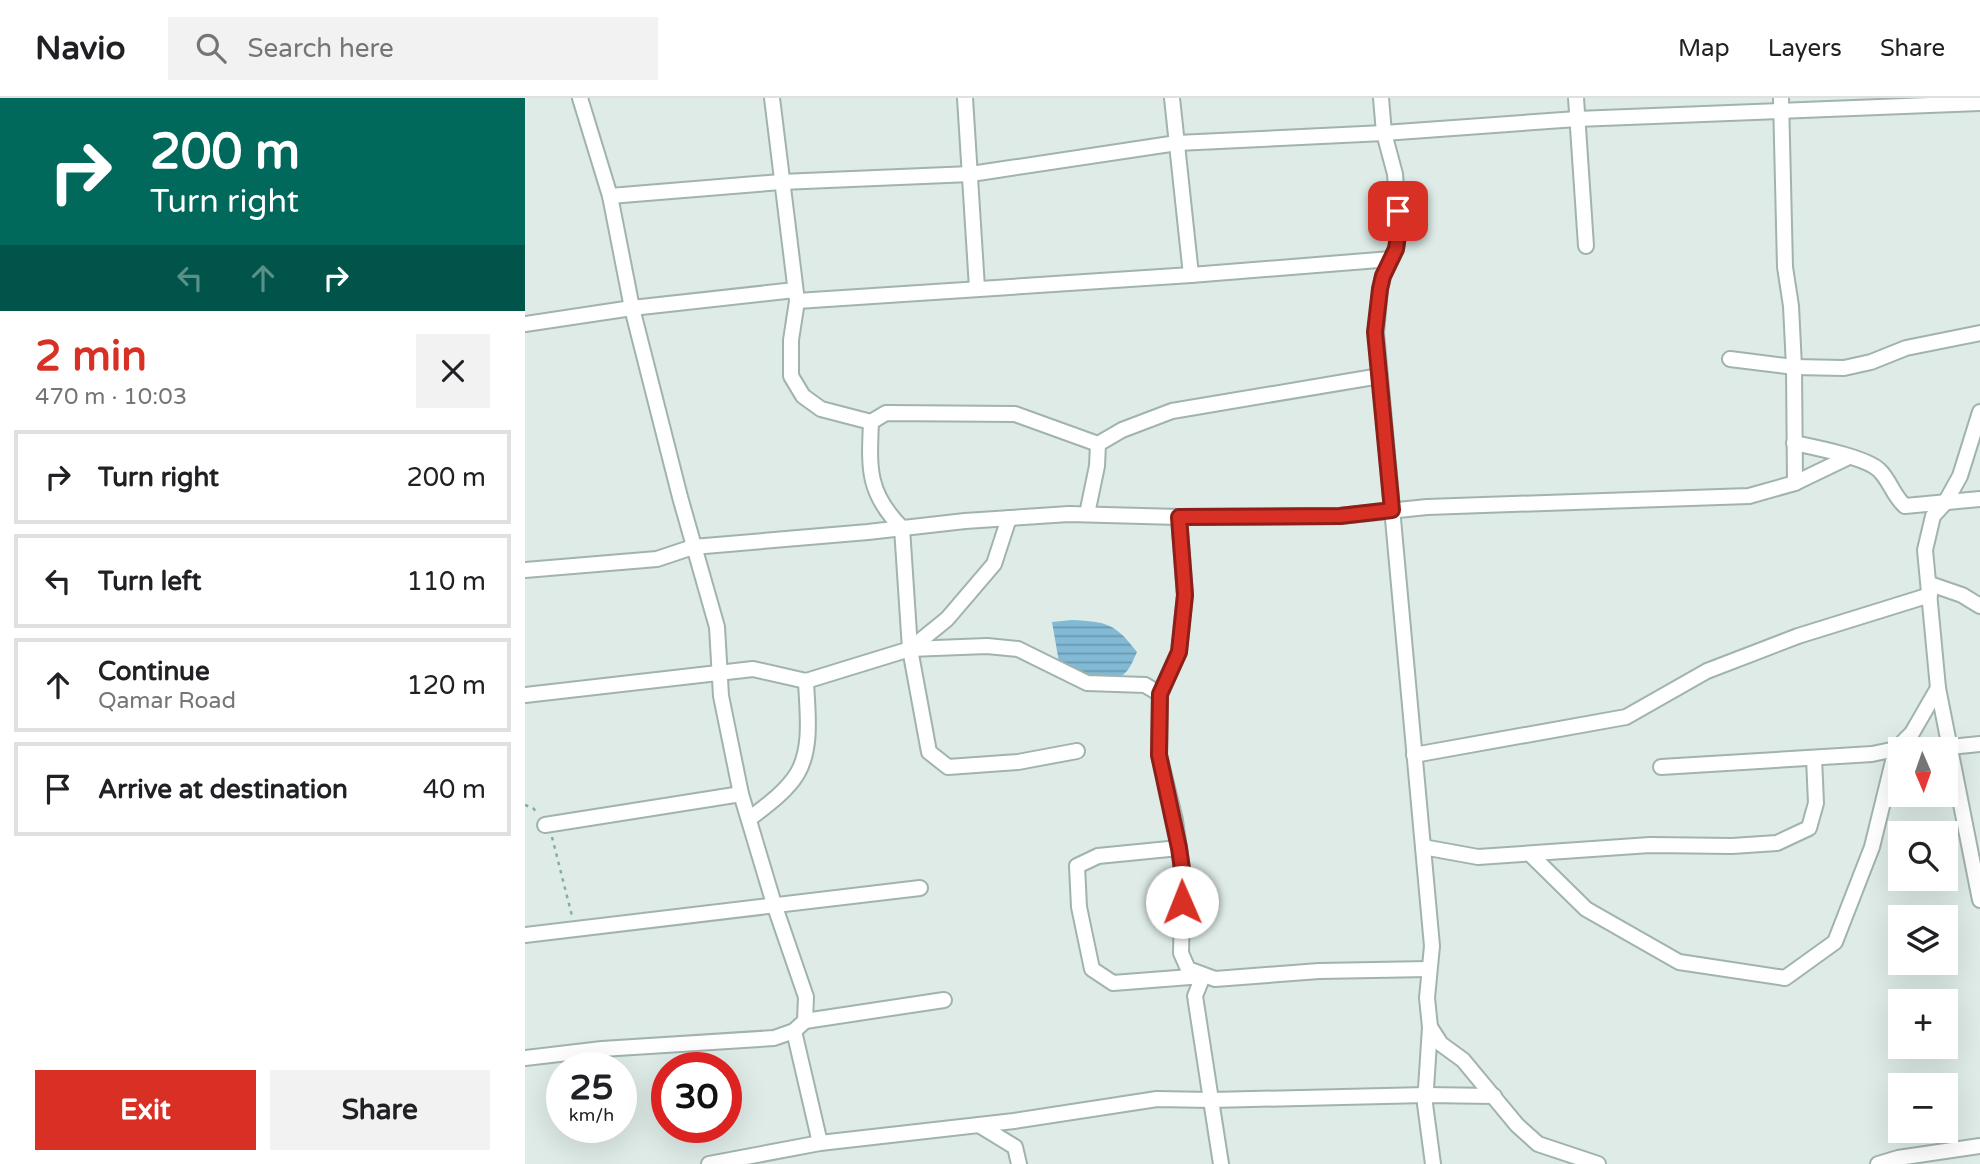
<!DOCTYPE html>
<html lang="en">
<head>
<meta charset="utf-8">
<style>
  :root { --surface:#fff; --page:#f2f2f2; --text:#202124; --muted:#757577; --line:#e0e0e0; --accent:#d93025 }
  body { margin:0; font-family:"Varela Round",sans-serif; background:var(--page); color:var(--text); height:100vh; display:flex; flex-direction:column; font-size:26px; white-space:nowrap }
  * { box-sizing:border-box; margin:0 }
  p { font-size:23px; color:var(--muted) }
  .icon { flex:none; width:38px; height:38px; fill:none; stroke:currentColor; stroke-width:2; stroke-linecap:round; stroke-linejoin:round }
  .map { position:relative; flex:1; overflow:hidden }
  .sheet { display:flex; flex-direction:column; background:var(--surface); width:525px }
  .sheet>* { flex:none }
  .hud { background:#00695c; color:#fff; overflow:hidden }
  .needle { width:46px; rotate:178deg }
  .buttons { position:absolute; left:1363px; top:639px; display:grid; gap:14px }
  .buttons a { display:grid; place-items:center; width:70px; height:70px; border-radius:0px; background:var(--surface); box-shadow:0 7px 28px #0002; font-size:35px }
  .speed { position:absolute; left:21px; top:954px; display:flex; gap:14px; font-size:35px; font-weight:700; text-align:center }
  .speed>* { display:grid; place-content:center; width:91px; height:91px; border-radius:50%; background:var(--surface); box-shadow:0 7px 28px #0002; line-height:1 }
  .speed small { font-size:18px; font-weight:400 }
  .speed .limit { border:10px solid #d22; background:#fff; color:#111 }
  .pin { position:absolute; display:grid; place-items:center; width:60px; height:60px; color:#fff; margin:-30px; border-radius:14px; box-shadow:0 4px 10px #0006 }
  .me { position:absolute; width:77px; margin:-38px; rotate:359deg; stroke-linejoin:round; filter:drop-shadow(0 0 5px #0008) }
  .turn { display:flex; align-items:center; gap:24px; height:147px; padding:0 35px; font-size:32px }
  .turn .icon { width:91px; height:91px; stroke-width:2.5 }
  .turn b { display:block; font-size:49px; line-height:60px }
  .lanes { display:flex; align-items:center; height:66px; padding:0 35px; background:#0003; justify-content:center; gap:35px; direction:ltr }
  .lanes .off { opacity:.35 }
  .round { display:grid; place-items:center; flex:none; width:74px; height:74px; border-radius:0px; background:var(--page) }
  .head { display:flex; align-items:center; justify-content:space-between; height:119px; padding:0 35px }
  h1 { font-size:42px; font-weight:700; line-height:52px; color:var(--accent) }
  .primary-button { display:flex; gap:14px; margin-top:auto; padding:14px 35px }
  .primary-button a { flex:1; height:80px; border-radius:0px; background:var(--accent); color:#fff; font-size:28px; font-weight:700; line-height:80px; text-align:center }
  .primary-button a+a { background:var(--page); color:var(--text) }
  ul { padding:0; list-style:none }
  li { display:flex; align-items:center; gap:21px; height:94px; margin:0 14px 10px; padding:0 21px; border:4px solid var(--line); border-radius:0px }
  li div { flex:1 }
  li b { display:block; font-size:26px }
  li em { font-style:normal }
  header { display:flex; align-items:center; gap:42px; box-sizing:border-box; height:98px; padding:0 35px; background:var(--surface); border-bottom:2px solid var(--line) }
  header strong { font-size:33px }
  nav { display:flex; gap:38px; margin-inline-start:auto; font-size:24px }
  .search { width:490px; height:63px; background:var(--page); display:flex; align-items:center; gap:18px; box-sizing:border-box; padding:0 24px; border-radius:0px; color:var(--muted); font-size:26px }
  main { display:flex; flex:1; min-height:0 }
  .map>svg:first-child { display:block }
  .water { fill:url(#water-rules) }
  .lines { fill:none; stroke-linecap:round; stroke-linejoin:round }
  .minor-casing { stroke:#a1b3af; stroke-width:18 }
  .path { stroke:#7cb1a9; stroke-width:2.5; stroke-dasharray:3.5 5; stroke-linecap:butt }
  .minor { stroke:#fff; stroke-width:14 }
  .route-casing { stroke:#8d1f18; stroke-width:18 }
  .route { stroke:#d93025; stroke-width:12 }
</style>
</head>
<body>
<header>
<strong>Navio</strong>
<div class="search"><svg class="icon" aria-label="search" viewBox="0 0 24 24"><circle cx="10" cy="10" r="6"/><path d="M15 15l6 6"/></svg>Search here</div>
<nav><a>Map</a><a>Layers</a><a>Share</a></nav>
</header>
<main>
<section class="sheet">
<div class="hud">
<div class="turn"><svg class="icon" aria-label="right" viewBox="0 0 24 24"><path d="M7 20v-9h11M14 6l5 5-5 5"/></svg><div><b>200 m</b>Turn right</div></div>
<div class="lanes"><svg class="icon off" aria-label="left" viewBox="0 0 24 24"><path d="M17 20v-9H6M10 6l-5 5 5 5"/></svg><svg class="icon off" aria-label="ahead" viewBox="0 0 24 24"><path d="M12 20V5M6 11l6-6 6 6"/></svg><svg class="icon" aria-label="right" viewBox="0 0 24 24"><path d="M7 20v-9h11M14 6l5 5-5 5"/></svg></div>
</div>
<div class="head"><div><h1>2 min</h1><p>470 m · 10:03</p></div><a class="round"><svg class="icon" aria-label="close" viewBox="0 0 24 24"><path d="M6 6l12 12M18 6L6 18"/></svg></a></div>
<ul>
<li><svg class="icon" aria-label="right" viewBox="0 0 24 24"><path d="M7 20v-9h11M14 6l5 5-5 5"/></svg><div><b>Turn right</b></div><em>200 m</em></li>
<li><svg class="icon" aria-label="left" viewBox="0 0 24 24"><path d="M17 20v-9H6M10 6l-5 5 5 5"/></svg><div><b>Turn left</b></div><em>110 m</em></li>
<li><svg class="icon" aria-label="ahead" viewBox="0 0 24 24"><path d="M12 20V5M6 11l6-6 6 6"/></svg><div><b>Continue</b><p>Qamar Road</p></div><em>120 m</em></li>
<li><svg class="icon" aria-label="arrive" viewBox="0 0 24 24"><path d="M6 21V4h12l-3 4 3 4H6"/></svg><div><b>Arrive at destination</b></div><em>40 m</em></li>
</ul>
<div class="primary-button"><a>Exit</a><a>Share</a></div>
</section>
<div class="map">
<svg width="1455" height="1066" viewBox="0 0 1455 1066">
  <defs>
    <pattern id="water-rules" width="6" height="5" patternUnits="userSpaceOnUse" patternTransform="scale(1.75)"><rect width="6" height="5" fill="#82b9d5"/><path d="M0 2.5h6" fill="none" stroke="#6a98ae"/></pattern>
  </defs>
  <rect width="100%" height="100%" fill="#deebe7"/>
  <!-- water -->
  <path class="water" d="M547,522c35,2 43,3 65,32 -3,6 -6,15 -11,20 -17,19 -48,2 -66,-4l-8,-46z"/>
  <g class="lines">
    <!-- minor casing -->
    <g class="minor-casing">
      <g id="minor">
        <polyline points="247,0 272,203 266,242 266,278 278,298 296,311 346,324"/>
        <polyline points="440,0 452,190"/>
        <polyline points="647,0 666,177"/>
        <polyline points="856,0 859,35 870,76 874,131 871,151 858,178 855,191 851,235 907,848 902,900 905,929 916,946 938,962 992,1027 1013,1046 1073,1066"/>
        <polyline points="1051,0 1061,148"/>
        <polyline points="1256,0 1260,169 1266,208 1269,269 1270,385"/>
        <polyline points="85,98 256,84 446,76 652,45 859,35 1052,21 1455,5"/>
        <polyline points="272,203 666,177 866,161"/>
        <polyline points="0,226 107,210 270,192"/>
        <polyline points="1205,261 1269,269 1319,270 1346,264 1381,250 1455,235"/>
        <polyline points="1455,314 1435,378 1420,405 1408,418 1400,452 1413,590 1455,802"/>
        <path d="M1269,345c19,4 72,14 85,27 11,10 14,26 26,36l75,-7"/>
        <polyline points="562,416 572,368 573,346 597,332 647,313 855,278"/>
        <polyline points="0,472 132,461 168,449 343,434 440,423 544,416 654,419 815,418 902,409 1224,398 1270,385 1324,359"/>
        <polyline points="1405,486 1437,497 1455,508"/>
        <polyline points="385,551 422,521 469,466 484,420"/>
        <polyline points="635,596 654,554 660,497 654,419"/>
        <polyline points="0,597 228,571 281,583 385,551 462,548 493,551 562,585 620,587 635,596 634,657 650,722 658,778 656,855 663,871 690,881 794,873 904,871"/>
        <polyline points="1425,649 1455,646"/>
        <path d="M552,653l-59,11 -70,5 -19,-15 -19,-103 -8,-121c-35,-35 -33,-60 -31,-106l15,-9 129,1 83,30"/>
        <polyline points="889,657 1101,619 1182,573 1273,538 1405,497"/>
        <polyline points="1136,669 1347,656 1371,651 1387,635 1413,590"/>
        <path d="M224,721c17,-13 37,-27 48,-45 16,-26 10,-65 9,-93"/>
        <polyline points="20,727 216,696"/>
        <polyline points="898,749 953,759 1125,747 1207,748 1252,745 1284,730 1291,705 1289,660"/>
        <polyline points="1005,756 1061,811 1154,864 1260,880 1310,844 1347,749 1371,651"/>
        <polyline points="0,837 395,790"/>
        <polyline points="280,923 419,902"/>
        <polyline points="905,929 900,1006 908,1066"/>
        <polyline points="269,933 295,1045"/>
        <polyline points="0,960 77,951 249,940 269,933 280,923 281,899 249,806 216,696 196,598 192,529 155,399 107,210 85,98 55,0"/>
        <polyline points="454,1027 490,1049 494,1066"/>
        <polyline points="184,1066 295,1045 489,1023 632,1001 686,1002 670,898 678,878 588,885 567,871 554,809 552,768 573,758 654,750"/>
        <polyline points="696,1066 686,1002 901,997 969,998"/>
        <polyline points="1353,1066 1373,1060 1455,1048"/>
      </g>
    </g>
    <!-- path -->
    <g class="path">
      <polyline points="0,707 8,710 13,716"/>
      <polyline points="27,739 47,818"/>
    </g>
    <!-- minor -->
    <use href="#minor" class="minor"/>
  </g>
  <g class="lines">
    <!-- route casing -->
    <g class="route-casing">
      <polyline id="route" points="657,804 658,778 654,750 634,657 635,596 654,554 660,497 654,419 815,418 867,412 850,234 855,191 858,178 871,151 874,131 873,113"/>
    </g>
    <!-- route -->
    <use href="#route" class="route"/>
  </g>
</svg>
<div class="buttons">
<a><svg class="needle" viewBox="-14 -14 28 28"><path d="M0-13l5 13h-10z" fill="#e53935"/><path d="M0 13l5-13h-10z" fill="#757577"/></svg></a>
<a><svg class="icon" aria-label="search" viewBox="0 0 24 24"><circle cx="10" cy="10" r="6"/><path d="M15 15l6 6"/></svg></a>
<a><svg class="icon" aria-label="layers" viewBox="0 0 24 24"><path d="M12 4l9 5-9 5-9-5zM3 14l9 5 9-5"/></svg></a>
<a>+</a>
<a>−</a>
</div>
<div class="speed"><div>25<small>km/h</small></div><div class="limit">30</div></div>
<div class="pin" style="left:873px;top:113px;background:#d93025"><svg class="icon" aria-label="arrive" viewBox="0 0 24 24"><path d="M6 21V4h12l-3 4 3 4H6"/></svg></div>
<svg class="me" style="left:657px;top:804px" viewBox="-20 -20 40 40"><circle r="19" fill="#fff"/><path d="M0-13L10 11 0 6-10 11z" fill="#d93025"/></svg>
</div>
</main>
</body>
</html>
